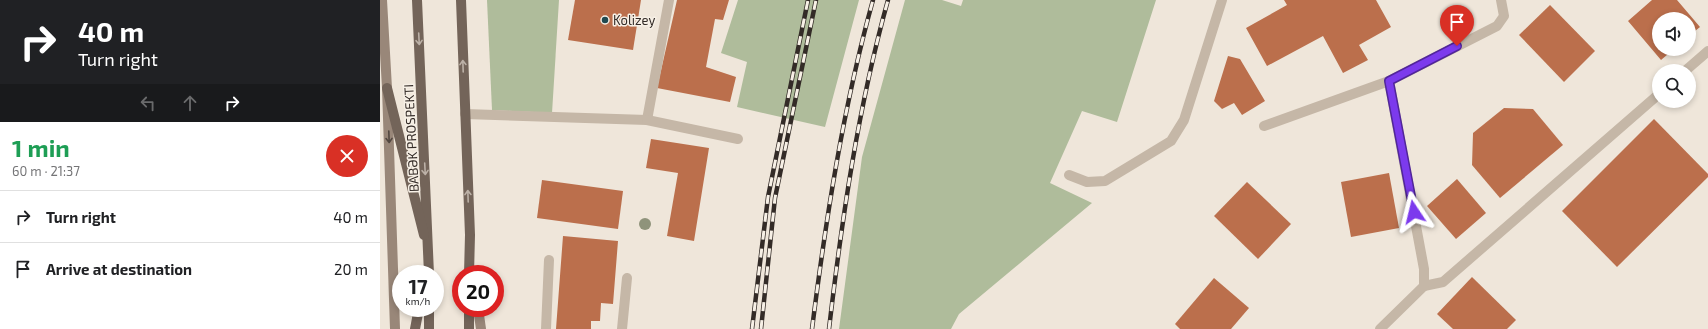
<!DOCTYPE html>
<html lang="en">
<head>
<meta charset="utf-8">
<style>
  :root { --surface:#fff; --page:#f6f6f6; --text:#202124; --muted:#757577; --line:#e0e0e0 }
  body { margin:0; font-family:"Exo 2",sans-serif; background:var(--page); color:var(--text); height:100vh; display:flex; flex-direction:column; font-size:15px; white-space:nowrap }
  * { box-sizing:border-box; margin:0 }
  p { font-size:13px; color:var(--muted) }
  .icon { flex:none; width:22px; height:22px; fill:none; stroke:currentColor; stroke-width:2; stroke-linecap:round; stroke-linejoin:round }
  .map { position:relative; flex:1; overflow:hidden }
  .panel { display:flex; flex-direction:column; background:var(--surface); width:380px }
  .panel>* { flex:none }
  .top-card { background:#202124; color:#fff; overflow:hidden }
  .fabs { position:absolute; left:1272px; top:12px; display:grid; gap:8px }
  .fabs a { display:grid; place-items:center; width:44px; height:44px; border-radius:50%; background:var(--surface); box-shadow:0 2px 6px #0003; font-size:20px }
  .speed { position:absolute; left:12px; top:265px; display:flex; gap:8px; font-size:20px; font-weight:700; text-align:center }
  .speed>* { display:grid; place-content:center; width:52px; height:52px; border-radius:50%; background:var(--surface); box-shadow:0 2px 6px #0003; line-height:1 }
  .speed small { font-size:10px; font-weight:400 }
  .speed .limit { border:6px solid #d22; background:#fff; color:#111 }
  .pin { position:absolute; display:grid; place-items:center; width:34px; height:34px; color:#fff; margin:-41px -17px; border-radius:50% 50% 50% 0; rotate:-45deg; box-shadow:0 0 4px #0007 }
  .pin .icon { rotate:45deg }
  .me { position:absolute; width:44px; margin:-22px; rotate:350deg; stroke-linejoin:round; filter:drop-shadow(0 0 3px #0008) }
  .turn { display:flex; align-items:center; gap:14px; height:84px; padding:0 12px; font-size:18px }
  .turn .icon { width:52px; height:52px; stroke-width:2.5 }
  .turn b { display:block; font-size:28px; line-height:34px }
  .lanes { display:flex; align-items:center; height:38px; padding:0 12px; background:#0003; justify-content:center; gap:20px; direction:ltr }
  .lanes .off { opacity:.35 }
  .round { display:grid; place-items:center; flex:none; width:42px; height:42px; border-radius:21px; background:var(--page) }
  .headline { display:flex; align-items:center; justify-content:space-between; height:68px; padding:0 12px }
  h1 { font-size:24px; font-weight:700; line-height:30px; color:#1e9e55 }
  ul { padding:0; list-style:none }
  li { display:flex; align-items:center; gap:12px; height:52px; padding:0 12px; border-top:1px solid var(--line) }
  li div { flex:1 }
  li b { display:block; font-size:15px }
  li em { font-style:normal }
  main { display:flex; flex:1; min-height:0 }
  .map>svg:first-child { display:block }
  .green { fill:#afbc9b }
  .building { fill:#bb6f4c }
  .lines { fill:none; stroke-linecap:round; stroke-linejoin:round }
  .service { stroke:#c5b7a7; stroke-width:10 }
  .secondary { stroke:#998779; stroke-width:10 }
  .primary { stroke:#736459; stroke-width:10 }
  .rail-casing { stroke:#332b27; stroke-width:4.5 }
  .rail { stroke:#f7f0e6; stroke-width:3; stroke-dasharray:9; stroke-linecap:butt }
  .tree { fill:#8f937b }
  .oneway { stroke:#bcb1a7 }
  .oneway2 { stroke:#524740 }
  .route-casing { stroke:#51269a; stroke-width:10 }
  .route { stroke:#7c3aed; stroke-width:7 }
  .poi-dot { fill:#204950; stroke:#f7f0e6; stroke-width:1.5 }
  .labels { text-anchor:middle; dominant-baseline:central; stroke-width:3; stroke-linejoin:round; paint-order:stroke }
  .poi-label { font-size:13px; fill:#332b27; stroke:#f7f0e6; text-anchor:start }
  .street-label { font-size:13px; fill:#332b27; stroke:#f7f0e6 }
</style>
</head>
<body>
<main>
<section class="panel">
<div class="top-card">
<div class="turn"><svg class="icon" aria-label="right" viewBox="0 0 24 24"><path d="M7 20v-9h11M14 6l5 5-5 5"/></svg><div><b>40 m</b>Turn right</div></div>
<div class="lanes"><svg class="icon off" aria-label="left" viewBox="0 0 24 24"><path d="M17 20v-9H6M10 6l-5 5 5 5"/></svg><svg class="icon off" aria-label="ahead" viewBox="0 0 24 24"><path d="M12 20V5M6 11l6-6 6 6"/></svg><svg class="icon" aria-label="right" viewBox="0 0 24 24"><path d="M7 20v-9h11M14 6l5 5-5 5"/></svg></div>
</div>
<div class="headline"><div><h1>1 min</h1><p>60 m · 21:37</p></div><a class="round" style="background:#d93025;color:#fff"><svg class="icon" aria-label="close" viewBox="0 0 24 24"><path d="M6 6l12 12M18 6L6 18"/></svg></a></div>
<ul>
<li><svg class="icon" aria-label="right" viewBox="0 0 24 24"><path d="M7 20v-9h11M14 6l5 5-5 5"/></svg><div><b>Turn right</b></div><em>40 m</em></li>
<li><svg class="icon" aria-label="arrive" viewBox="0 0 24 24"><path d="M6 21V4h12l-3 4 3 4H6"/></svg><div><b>Arrive at destination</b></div><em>20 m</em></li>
</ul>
</section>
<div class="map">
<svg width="1328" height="329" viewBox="0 0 1328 329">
  <rect width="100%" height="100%" fill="#efe6da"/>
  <!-- green -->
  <g class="green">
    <polygon points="107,0 179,0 172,113 112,110"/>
    <polygon points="358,0 479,0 445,127 357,107 367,62 341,53"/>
    <polygon points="525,0 562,0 581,6 583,0 776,0 737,122 702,111 670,183 712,203 579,314 571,329 459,329 482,157"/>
  </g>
  <!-- building -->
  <g class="building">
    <polygon points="195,0 261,0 253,50 188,40"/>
    <polygon points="297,0 349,0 343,20 335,19 326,67 356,77 350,102 277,88"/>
    <polygon points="904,0 996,0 1011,27 979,45 988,60 963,73 943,36 887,66 866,28 907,5"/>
    <polygon points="1272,0 1297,0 1320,27 1309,36 1309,19 1279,19 1279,49 1294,49 1281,60 1248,21"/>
    <polygon points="1170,5 1215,51 1184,82 1139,35"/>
    <polygon points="848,56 860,59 885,101 862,115 854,103 842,109 834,101"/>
    <polygon points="1124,108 1153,109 1183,145 1120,198 1092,165 1093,133"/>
    <polygon points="1274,119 1328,174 1328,177 1237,267 1182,211"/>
    <polygon points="271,139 329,148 314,241 287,236 298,173 266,168"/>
    <polygon points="1009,173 1019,228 971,237 961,182"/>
    <polygon points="1077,179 1106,213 1076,239 1047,206"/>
    <polygon points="162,180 243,191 238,229 157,218"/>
    <polygon points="867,182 911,224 878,259 834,216"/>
    <polygon points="183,236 238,241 233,304 221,303 220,321 211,321 211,329 176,329"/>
    <polygon points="1092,277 1136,320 1127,329 1073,329 1057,314"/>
    <polygon points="834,278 869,308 851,329 800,329 795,324"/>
  </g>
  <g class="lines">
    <!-- service -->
    <g class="service">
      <polyline points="1305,71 1328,51"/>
      <polyline points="85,114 267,120 289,0"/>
      <polyline points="267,120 358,139"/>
      <polyline points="884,126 1009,81"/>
      <polyline points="689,175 707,182 725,181 791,141 804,120 842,0"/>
      <polyline points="1044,286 1063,282 1279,94"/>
      <polyline points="166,329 169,260"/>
      <polyline points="242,329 247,278"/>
      <polyline points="1000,329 1044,286 1044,269 1009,81 1117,26 1124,16 1121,0"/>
    </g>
    <!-- secondary -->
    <g class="secondary">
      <polyline points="2,0 7,88 15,329"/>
      <polyline points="98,308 101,329"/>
    </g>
    <!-- primary -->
    <g class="primary">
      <polyline points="37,0 49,274"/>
      <polyline points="81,0 90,235 89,274"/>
      <polyline points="7,88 44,235"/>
      <polyline points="35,329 39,308"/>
      <polyline points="49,329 49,308"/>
      <polyline points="89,329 89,308"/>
    </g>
    <!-- rail casing -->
    <g class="rail-casing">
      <g id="rail">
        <polyline points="372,329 388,197 428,0"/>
        <polyline points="381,329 395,198 436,0"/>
        <path d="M432,329c14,-111 31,-221 61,-329"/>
        <path d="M449,329c13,-111 29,-221 59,-329"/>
      </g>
    </g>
    <!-- rail -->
    <use href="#rail" class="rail"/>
  </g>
  <!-- trees -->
  <circle class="tree" cx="265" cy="224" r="6"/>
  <!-- one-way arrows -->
  <defs><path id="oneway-shaft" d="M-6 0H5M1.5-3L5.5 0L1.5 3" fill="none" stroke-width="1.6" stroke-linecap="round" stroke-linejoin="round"/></defs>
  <g class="oneway">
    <use href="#oneway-shaft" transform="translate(39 39) rotate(87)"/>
    <use href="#oneway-shaft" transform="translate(83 66) rotate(-92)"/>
    <use href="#oneway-shaft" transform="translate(45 169) rotate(87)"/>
    <use href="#oneway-shaft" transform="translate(88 196) rotate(-92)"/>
  </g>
  <use class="oneway2" href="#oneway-shaft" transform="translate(9 137) rotate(88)"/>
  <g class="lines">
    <!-- route casing -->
    <g class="route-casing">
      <polyline id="route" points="1034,212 1009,81 1077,46"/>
    </g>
    <!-- route -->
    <use href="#route" class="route"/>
  </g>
  <!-- markers -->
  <circle class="poi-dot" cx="225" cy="20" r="4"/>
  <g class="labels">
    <!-- poi labels -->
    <g class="poi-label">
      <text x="233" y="20">Kolizey</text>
    </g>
    <!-- street labels -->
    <g class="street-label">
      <text transform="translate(31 138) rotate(-93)">BABƏK PROSPEKTI</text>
    </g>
  </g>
</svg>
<div class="fabs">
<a><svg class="icon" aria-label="sound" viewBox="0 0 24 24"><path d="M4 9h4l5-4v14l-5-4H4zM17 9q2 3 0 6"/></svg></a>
<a><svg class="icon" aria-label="search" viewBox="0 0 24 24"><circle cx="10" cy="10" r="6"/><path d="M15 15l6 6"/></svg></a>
</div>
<div class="speed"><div>17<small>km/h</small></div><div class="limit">20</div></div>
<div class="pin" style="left:1077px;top:46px;background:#d93025"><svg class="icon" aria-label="arrive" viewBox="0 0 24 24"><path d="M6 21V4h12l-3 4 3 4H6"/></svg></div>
<svg class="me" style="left:1034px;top:212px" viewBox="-20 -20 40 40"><path d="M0-17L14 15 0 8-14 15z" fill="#7c3aed" stroke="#fff" stroke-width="4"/></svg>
</div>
</main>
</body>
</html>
